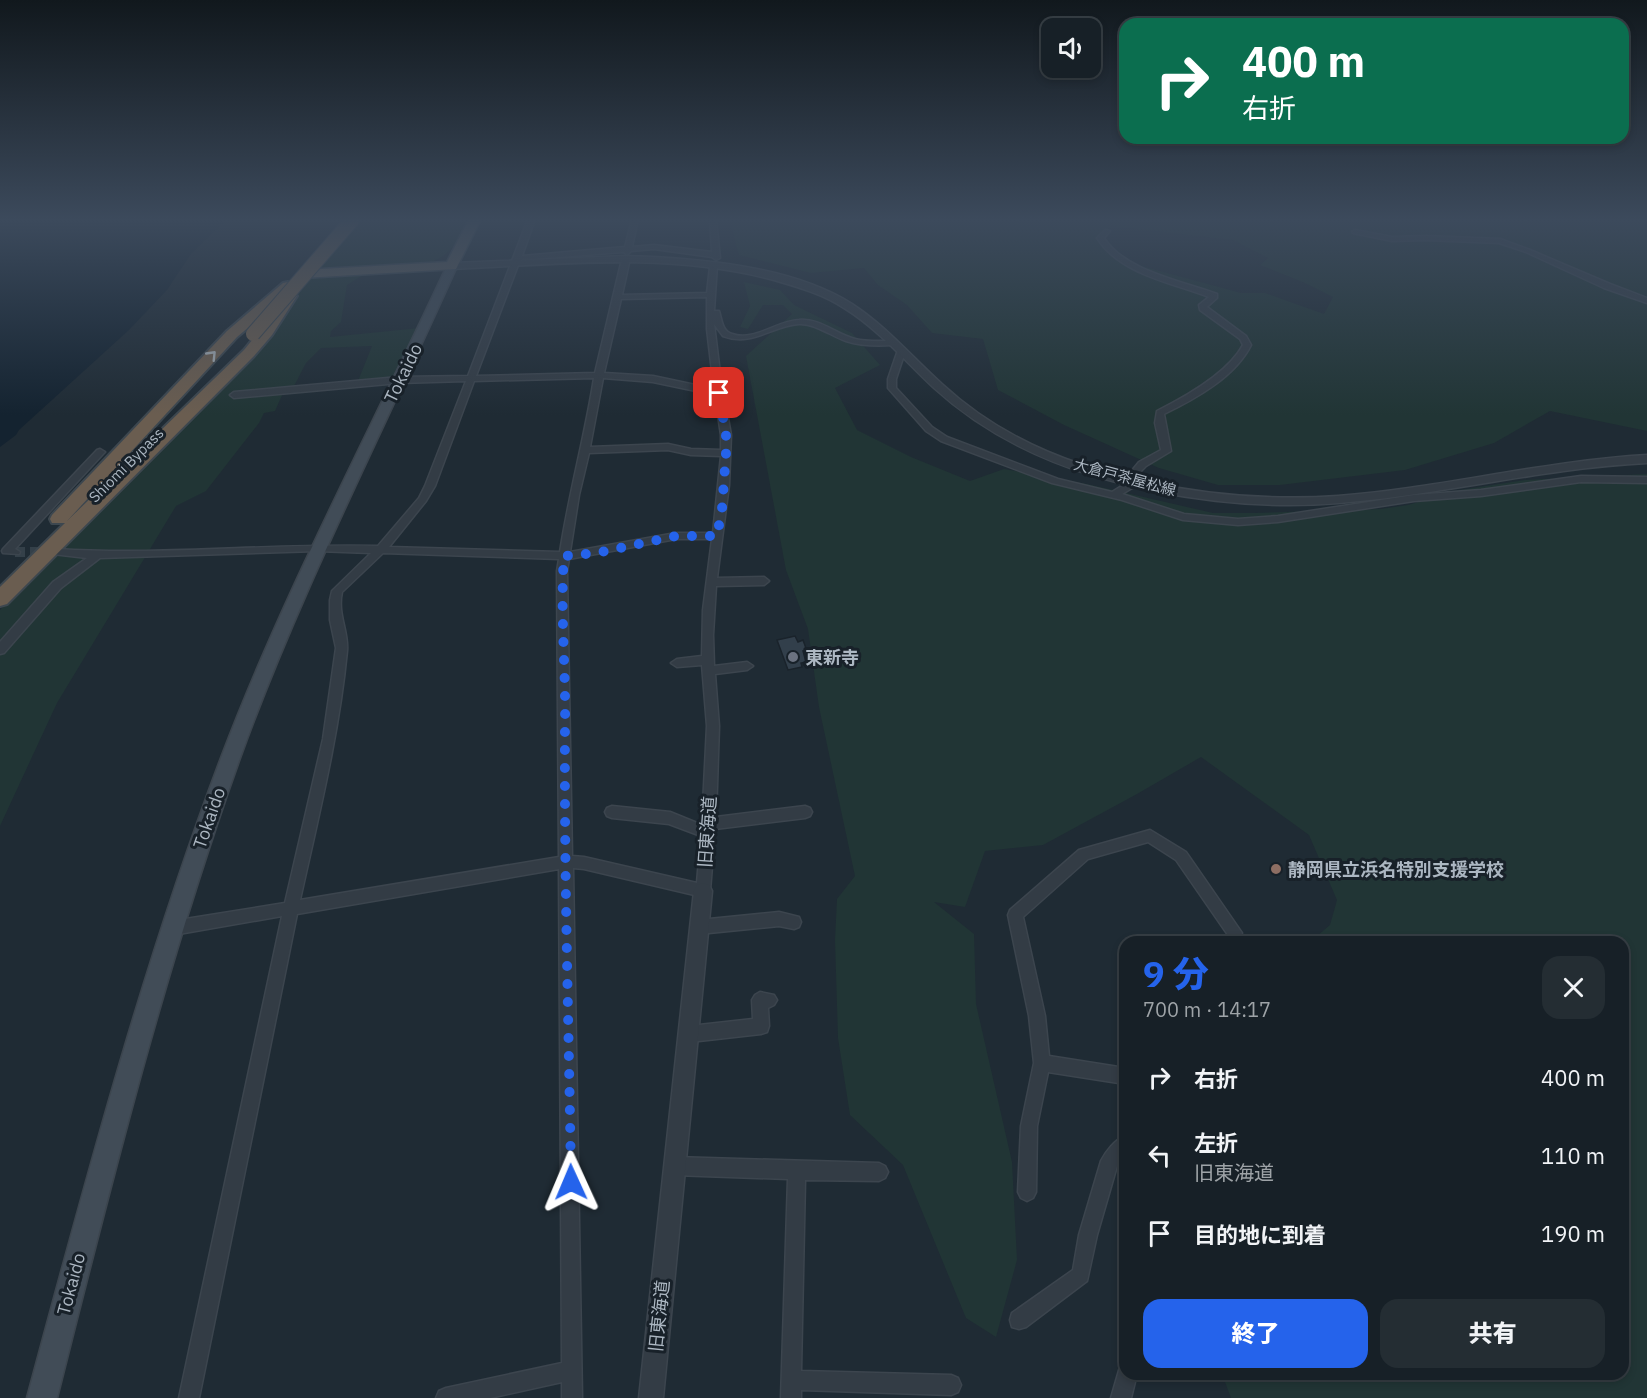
<!DOCTYPE html>
<html lang="ja">
<head>
<meta charset="utf-8">
<style>
  :root { --surface:#172027; --page:#242d33; --text:#f1f3f6; --muted:#9ea3a7; --line:#363e44; --accent:#2563eb }
  body { margin:0; font-family:"IBM Plex Sans","Noto Sans JP",sans-serif; background:var(--page); color:var(--text); height:100vh; display:flex; flex-direction:column; font-size:22px; white-space:nowrap }
  * { box-sizing:border-box; margin:0 }
  p { font-size:20px; color:var(--muted) }
  .icon { flex:none; width:33px; height:33px; fill:none; stroke:currentColor; stroke-width:2; stroke-linecap:round; stroke-linejoin:round }
  .map { position:relative; flex:1; overflow:hidden }
  .sheet { position:absolute; left:1119px; top:936px; width:510px; height:444px; display:flex; flex-direction:column; background:var(--surface); border-radius:18px; box-shadow:0 3px 9px #0003,0 0 0 2px var(--line) }
  .sheet>* { flex:none }
  .hud { position:absolute; left:1119px; top:18px; width:510px; height:126px; border-radius:18px; box-shadow:0 3px 9px #0003,0 0 0 2px var(--line); background:#0b6e4f; color:#fff; overflow:hidden }
  .controls { position:absolute; left:1041px; top:18px; display:grid; gap:12px }
  .controls a { display:grid; place-items:center; width:60px; height:60px; border-radius:12px; background:var(--surface); box-shadow:0 3px 9px #0003,0 0 0 2px var(--line); font-size:30px }
  .pin { position:absolute; display:grid; place-items:center; width:51px; height:51px; color:#fff; margin:-26px; border-radius:12px; box-shadow:0 3px 9px #0006 }
  .me { position:absolute; width:66px; margin:-33px; rotate:359deg; stroke-linejoin:round; filter:drop-shadow(0 0 4px #0008) }
  .turn { display:flex; align-items:center; gap:21px; height:126px; padding:0 24px; font-size:27px }
  .turn .icon { width:78px; height:78px; stroke-width:2.5 }
  .turn b { display:block; font-size:42px; line-height:51px }
  .round { display:grid; place-items:center; flex:none; width:63px; height:63px; border-radius:18px; background:var(--page) }
  .overview { display:flex; align-items:center; justify-content:space-between; height:102px; padding:0 24px }
  h1 { font-size:36px; font-weight:800; line-height:45px; color:var(--accent) }
  .button { display:flex; gap:12px; margin-top:auto; padding:12px 24px }
  .button a { flex:1; height:69px; border-radius:18px; background:var(--accent); color:#fff; font-size:24px; font-weight:800; line-height:69px; text-align:center }
  .button a+a { background:var(--page); color:var(--text) }
  ul { padding:0; list-style:none }
  li { display:flex; align-items:center; gap:18px; height:78px; padding:0 24px }
  li div { flex:1 }
  li b { display:block; font-size:22px }
  li em { font-style:normal }
  .map>svg:first-child { display:block }
  .green { fill:#213535; fill-rule:evenodd }
  .water { fill:#142330 }
  .building { fill:#323f4b; stroke:#1a232b; stroke-width:1.5 }
  .lines { fill:none; stroke-linecap:round; stroke-linejoin:round }
  .minor-tunnel { stroke:#344049; stroke-width:10; stroke-dasharray:10 5; stroke-linecap:butt }
  .minor-casing { stroke:#3c454e; stroke-width:3 }
  .tertiary-casing { stroke:#3c454e; stroke-width:3 }
  .secondary-casing { stroke:#3c454e; stroke-width:3 }
  .trunk-casing { stroke:#3d474f; stroke-width:3 }
  .motorway-casing { stroke:#3d474f; stroke-width:4 }
  .minor { fill:#333c45; fill-rule:evenodd }
  .tertiary { fill:#333c45; fill-rule:evenodd }
  .secondary { fill:#414c57; fill-rule:evenodd }
  .trunk { fill:#5d5c5a; fill-rule:evenodd }
  .motorway { fill:#6a5d50; fill-rule:evenodd }
  .motorway-bridge-casing { stroke:#3d474f; stroke-width:16; stroke-linecap:butt }
  .motorway-bridge { stroke:#6a5d50; stroke-width:14 }
  .oneway { stroke:#a2aab1 }
  .route { stroke:#2563eb; stroke-width:10; stroke-dasharray:0 18 }
  .worship-dot { fill:#6b7280; stroke:#182129; stroke-width:2 }
  .education-dot { fill:#8d6e63; stroke:#182129; stroke-width:2 }
  .labels { text-anchor:middle; dominant-baseline:central; stroke-width:6; stroke-linejoin:round; paint-order:stroke }
  .far-street-label { font-size:15px; fill:#acb7c2; stroke:#182129 }
  .street-label { font-size:18px; fill:#acb7c2; stroke:#182129 }
  .poi-label { font-size:18px; font-weight:bold; fill:#acb7c2; stroke:#182129; text-anchor:start }
</style>
</head>
<body>
<div class="map">
<svg width="1647" height="1398" viewBox="0 0 1647 1398">
  <rect width="100%" height="100%" fill="#1f2b34"/>
  <!-- green -->
  <g class="green">
    <path d="M358,219h111c-23,55 -49,45 -100,47l-3,7 -19,12 -6,37 -10,9 -1,6 90,-9 -24,50 -38,3 14,-35 -51,2 -15,15 -13,25 -10,5 -8,18 -11,2 -5,10 -53,68 -30,15 -119,197 -57,123v-216l250,-264z"/>
    <path d="M736,219h911v212l-97,-20 -56,32 -89,27 -125,15h-62l-59,-17 -95,-43 -66,-35 -15,-51 -51,-6 -25,-28 -29,-20 -14,-17 -53,5 -72,-18 -8,-30zM1111,226l122,14 35,18 -8,7 45,18 28,14 -9,17 -59,-21h-24l-118,-32 -23,-23z"/>
    <polygon points="744,282 780,290 794,305 852,333 880,365 835,388 857,430 911,457 970,481 1004,469 1087,484 1213,513 1254,513 1381,509 1408,505 1460,490 1525,480 1647,474 1647,1398 1231,1398 1222,1374 1623,1374 1623,942 1310,942 1330,925 1337,900 1309,835 1201,757 1137,794 1043,845 985,851 965,907 934,902 974,934 976,1004 1012,1162 1017,1260 996,1337 966,1318 903,1165 850,1115 838,1038 835,940 837,899 855,876 819,707 808,629 786,570 746,356 792,314 783,305 763,305 748,329 740,327 750,306"/>
  </g>
  <!-- water -->
  <polygon class="water" points="0,219 227,219 191,254 167,290 129,330 19,430 16,435 0,447"/>
  <!-- building -->
  <polygon class="building" points="795,636 798,642 803,640 807,651 803,651 806,662 801,663 802,667 788,670 777,640"/>
  <g class="lines">
    <!-- minor-tunnel -->
    <polyline class="minor-tunnel" points="15,552 53,552"/>
    <!-- minor casing -->
    <g class="minor-casing">
      <g id="minor">
        <path d="M528,219h7l-13,37 103,-9 7,-28h6l-6,28 22,-2 58,7 -2,-33h6l4,39 -4,2 -4,-3 -58,-8 -23,2 -4,4 -3,-3 -104,8 -44,116 119,-3 26,-110 4,-2 4,2 -7,32 85,-2 3,-26 7,-2 -3,46h5c3,9 3,20 13,23 22,8 44,-13 67,-14 20,-2 37,14 56,19 12,3 25,2 37,2l4,2 -4,2c-15,1 -31,1 -46,-4 -15,-5 -31,-18 -47,-17 -28,2 -47,23 -76,12l-9,-12 6,49 11,62 -2,50 -12,93 47,-1 5,4 -5,4 -48,1 -3,49 1,31 33,-4 6,4 -6,4 -32,4 4,52 -3,91 89,-11 5,2 2,4 -2,4 -5,2 -90,11 -5,62 -2,5 -5,1 -119,-28 -11,-1 9,530h-20v-16l-72,16h-54l3,-7 7,-3 116,-25 -3,-494 -262,45 -98,484h-20l103,-482 -109,19 -5,-2 -2,-5 2,-5 5,-2 112,-18 38,-164 13,-91 -6,-28v-20l2,-9 39,-38 -54,-2 -217,7 -39,30 -57,65 -4,1v-12l53,-60 34,-24 -34,-4 -1,-2 5,-3c107,7 214,-6 321,-3l41,-48 6,-12 41,-105 -67,2 -165,15 -4,-3 4,-3 165,-15 69,-1zM707,297v32l7,60 -61,-13 -49,-3 17,-74zM594,378c-9,58 -25,115 -34,174l-171,-5 37,-46 9,-15 39,-105zM603,378l50,4 62,13 6,40v15l-30,-1 -23,-5 -78,3zM668,450l23,5 30,1 -8,77h-37l-106,19 9,-57 10,-42zM676,539h36l-9,71 -1,46 -25,3 -6,4 6,4 25,-2 5,61 -5,99 -32,-13 -58,-6 -5,2 -2,4 2,4 5,2 57,6 32,12 -4,47 -113,-26 -12,-1 -5,-285 2,-12zM383,553l176,6 -2,12 2,286 -259,43c18,-82 39,-165 47,-249 2,-19 -10,-37 -5,-59z"/>
        <path d="M1105,230l5,1 -6,7c21,33 78,43 113,56v4l-10,9 39,29 5,9c-16,32 -56,54 -87,69l7,37 -25,15 -7,7 -7,15 -10,6 62,20 54,5 40,-3 136,-21 67,-5 100,-14 66,1v6l-66,-1 -100,14 -67,5 -136,21 -40,3 -55,-5 -61,-20 -70,-17 -111,-42 -15,-10 -38,-43v-9l10,-29 7,2 -9,27v9l36,39 15,10 111,42 54,13 13,-8 5,-11 9,-11 22,-12 -6,-27 2,-12c28,-14 71,-38 86,-66l-3,-6 -40,-29 -1,-5 10,-8c-39,-15 -89,-23 -112,-59z"/>
        <polygon points="1355,230 1392,237 1426,236 1500,239 1530,250 1610,284 1647,298 1647,303 1604,288 1526,252 1499,243 1426,240 1392,241 1353,233 1352,232"/>
        <polygon points="100,449 105,452 103,454 15,549 20,552 19,554 3,553 2,551 3,549 97,450"/>
        <polygon points="1150,830 1186,852 1242,933 1240,938 1235,940 1230,938 1176,860 1148,842 1088,859 1023,917 1045,1016 1049,1056 1125,1068 1125,1084 1048,1072 1037,1126 1036,1192 1033,1198 1027,1201 1021,1198 1018,1192 1021,1126 1034,1063 1029,1016 1008,915 1010,910 1079,850"/>
        <polygon points="779,912 799,917 801,922 799,927 794,929 779,926 699,934 694,932 692,927 694,922 699,920"/>
        <polygon points="760,992 774,995 777,1000 774,1005 768,1008 769,1026 767,1032 761,1034 690,1042 684,1040 682,1034 684,1028 690,1026 753,1019 752,1000 755,995"/>
        <path d="M1125,1136v21l-8,9 -20,69 -10,46 -61,46 -7,2 -7,-2 -2,-7 2,-7 61,-43 6,-35 22,-74c5,-10 14,-21 24,-25z"/>
        <polygon points="674,1157 879,1163 885,1166 888,1172 885,1178 879,1181 805,1180 801,1371 951,1375 958,1378 961,1385 958,1392 951,1395 801,1390 801,1398 781,1398 788,1179 674,1175 668,1172 665,1166 668,1160"/>
        <polygon points="1125,1365 1125,1374 1137,1374 1131,1398 1111,1398 1120,1367"/>
      </g>
    </g>
    <!-- tertiary casing -->
    <g class="tertiary-casing">
      <g id="tertiary">
        <path d="M624,256c71,2 166,9 228,48 34,22 60,53 90,80 40,37 89,64 141,81 80,26 171,37 255,31 103,-8 205,-35 309,-41v8c-104,5 -205,32 -308,40 -81,7 -167,-4 -245,-27 -59,-18 -114,-46 -160,-88 -29,-27 -56,-59 -90,-80 -21,-14 -46,-21 -70,-28 -105,-28 -215,-16 -322,-11l-5,-3 5,-3z"/>
        <polygon points="703,883 709,885 712,891 663,1398 639,1398 694,891 697,885"/>
      </g>
    </g>
    <!-- secondary casing -->
    <g class="secondary-casing">
      <path id="secondary" d="M452,263l5,3c-73,164 -156,323 -217,492 -75,209 -129,425 -183,640h-30c58,-215 115,-431 194,-640 64,-169 150,-328 226,-492z"/>
    </g>
    <!-- trunk casing -->
    <g class="trunk-casing">
      <polygon id="trunk" points="469,219 481,219 456,269 303,278 297,274 303,270 447,262"/>
    </g>
    <!-- motorway casing -->
    <g class="motorway-casing">
      <path id="motorway" d="M288,282l7,4 -5,6 7,4 -25,39 -18,21 -247,248 -7,2v-19l65,-64h-13l-2,-4 2,-4 175,-184 56,-48zM281,300l-20,29 -17,21 -177,171 170,-184z"/>
    </g>
    <!-- minor -->
    <use href="#minor" class="minor"/>
    <!-- tertiary -->
    <use href="#tertiary" class="tertiary"/>
    <!-- secondary -->
    <use href="#secondary" class="secondary"/>
    <!-- trunk -->
    <use href="#trunk" class="trunk"/>
    <!-- motorway -->
    <use href="#motorway" class="motorway"/>
    <!-- motorway-bridge casing -->
    <g class="motorway-bridge-casing">
      <polyline id="motorway-bridge" points="253,334 353,219"/>
    </g>
    <!-- motorway-bridge -->
    <use href="#motorway-bridge" class="motorway-bridge"/>
  </g>
  <!-- one-way arrows -->
  <defs><path id="oneway-chevron" d="M-2-3.5L2.5 0L-2 3.5" fill="none" stroke-width="1.6" stroke-linecap="round" stroke-linejoin="round" transform="scale(1.5)"/></defs>
  <use class="oneway" href="#oneway-chevron" transform="translate(212 355) rotate(-46)"/>
  <!-- sky -->
  <linearGradient id="sky" x2="0" y2="1"><stop stop-color="#11181d"/><stop offset="0.53" stop-color="#3c4a5c"/><stop offset="1" stop-color="#3c4a5c" stop-opacity="0"/></linearGradient>
  <rect width="1647" height="415" fill="url(#sky)"/>
  <g class="lines">
    <!-- route -->
    <path class="route" d="M571,1182c-2,-153 -7,-306 -6,-458 1,-56 -5,-112 -1,-168l33,-3 79,-17h41l5,-27 4,-56v-18l-7,-42"/>
  </g>
  <!-- markers -->
  <circle class="worship-dot" cx="793" cy="657" r="6"/>
  <circle class="education-dot" cx="1276" cy="869" r="6"/>
  <g class="labels">
    <!-- far-street labels -->
    <g class="far-street-label">
      <text transform="translate(126 465) rotate(-45)">Shiomi Bypass</text>
      <text transform="translate(1125 477) rotate(15)">大倉戸茶屋松線</text>
    </g>
    <!-- street labels -->
    <g class="street-label">
      <text transform="translate(403 373) rotate(-64)">Tokaido</text>
      <text transform="translate(209 818) rotate(-71)">Tokaido</text>
      <text transform="translate(707 832) rotate(-86)">旧東海道</text>
      <text transform="translate(71 1284) rotate(-75)">Tokaido</text>
      <text transform="translate(659 1316) rotate(-84)">旧東海道</text>
    </g>
    <!-- poi labels -->
    <g class="poi-label">
      <text x="805" y="657">東新寺</text>
      <text x="1288" y="869">静岡県立浜名特別支援学校</text>
    </g>
  </g>
</svg>
<div class="controls">
<a><svg class="icon" aria-label="sound" viewBox="0 0 24 24"><path d="M4 9h4l5-4v14l-5-4H4zM17 9q2 3 0 6"/></svg></a>
</div>
<div class="pin" style="left:719px;top:393px;background:#d93025"><svg class="icon" aria-label="arrive" viewBox="0 0 24 24"><path d="M6 21V4h12l-3 4 3 4H6"/></svg></div>
<svg class="me" style="left:571px;top:1182px" viewBox="-20 -20 40 40"><path d="M0-17L14 15 0 8-14 15z" fill="#2563eb" stroke="#fff" stroke-width="4"/></svg>
<div class="hud">
<div class="turn"><svg class="icon" aria-label="right" viewBox="0 0 24 24"><path d="M7 20v-9h11M14 6l5 5-5 5"/></svg><div><b>400 m</b>右折</div></div>
</div>
<section class="sheet">
<div class="overview"><div><h1>9 分</h1><p>700 m · 14:17</p></div><a class="round"><svg class="icon" aria-label="close" viewBox="0 0 24 24"><path d="M6 6l12 12M18 6L6 18"/></svg></a></div>
<ul>
<li><svg class="icon" aria-label="right" viewBox="0 0 24 24"><path d="M7 20v-9h11M14 6l5 5-5 5"/></svg><div><b>右折</b></div><em>400 m</em></li>
<li><svg class="icon" aria-label="left" viewBox="0 0 24 24"><path d="M17 20v-9H6M10 6l-5 5 5 5"/></svg><div><b>左折</b><p>旧東海道</p></div><em>110 m</em></li>
<li><svg class="icon" aria-label="arrive" viewBox="0 0 24 24"><path d="M6 21V4h12l-3 4 3 4H6"/></svg><div><b>目的地に到着</b></div><em>190 m</em></li>
</ul>
<div class="button"><a>終了</a><a>共有</a></div>
</section>
</div>
</body>
</html>
